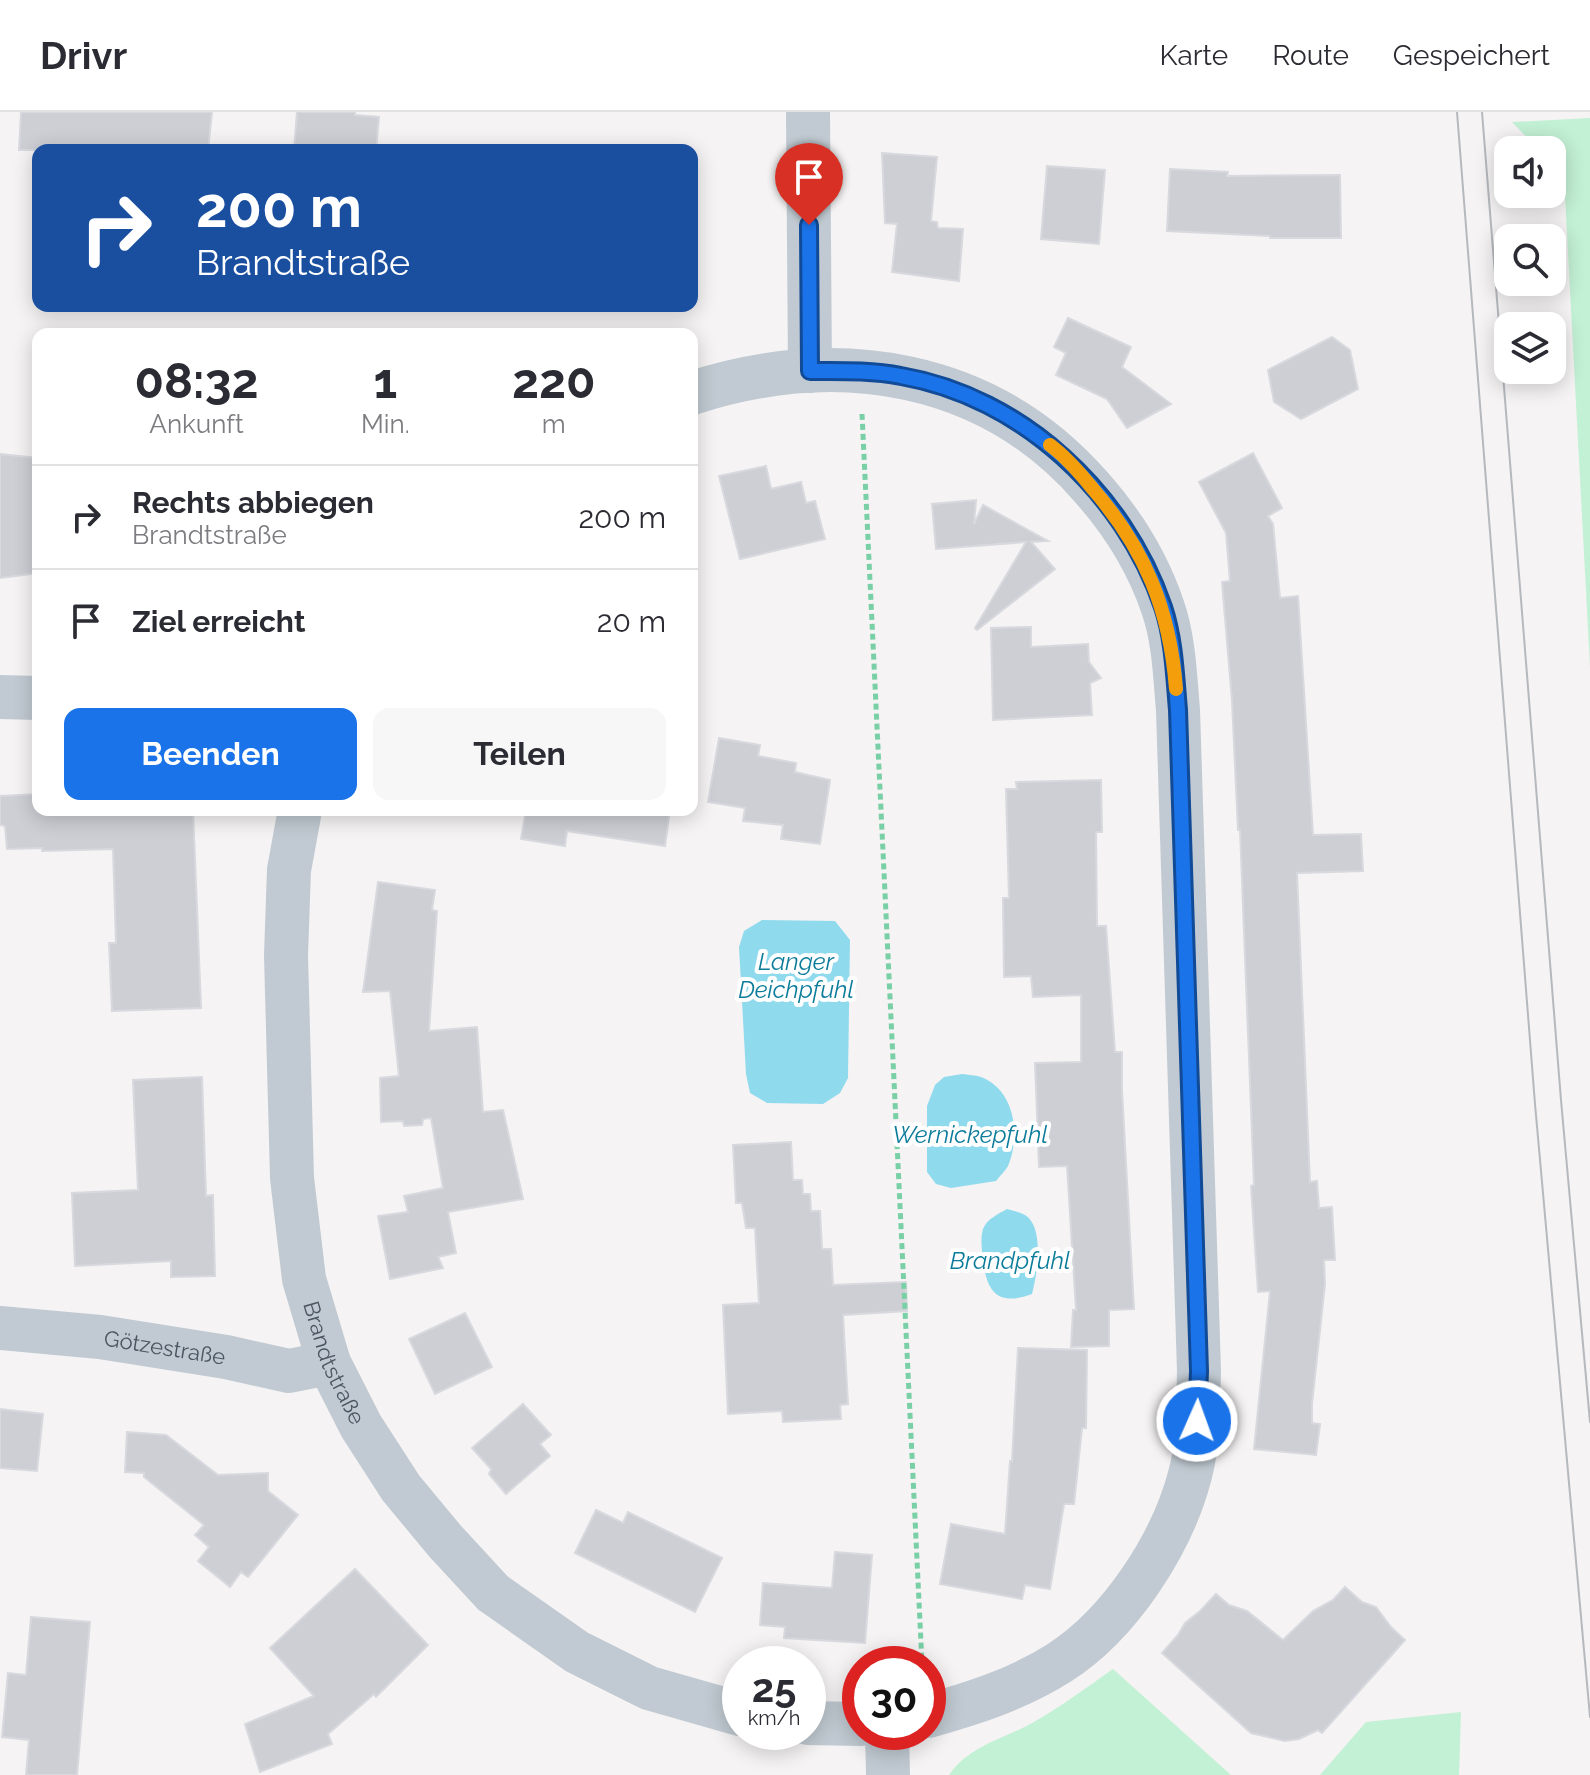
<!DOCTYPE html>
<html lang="de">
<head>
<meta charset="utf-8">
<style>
  :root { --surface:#fff; --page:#f7f7f7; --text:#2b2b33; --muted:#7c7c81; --line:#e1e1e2; --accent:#1a73e8 }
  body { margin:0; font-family:Raleway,sans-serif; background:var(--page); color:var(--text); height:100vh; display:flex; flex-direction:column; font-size:30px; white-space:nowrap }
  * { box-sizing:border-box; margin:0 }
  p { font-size:26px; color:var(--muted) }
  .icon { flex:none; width:44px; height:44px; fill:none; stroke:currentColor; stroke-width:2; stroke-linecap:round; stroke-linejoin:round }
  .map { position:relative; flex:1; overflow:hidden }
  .side { position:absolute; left:32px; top:216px; width:666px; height:488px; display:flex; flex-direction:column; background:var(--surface); border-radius:16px; box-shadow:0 4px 20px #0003 }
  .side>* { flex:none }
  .top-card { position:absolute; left:32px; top:32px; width:666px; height:168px; border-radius:16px; box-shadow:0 4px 20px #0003; background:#1a4fa0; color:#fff; overflow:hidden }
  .buttons { position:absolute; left:1494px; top:24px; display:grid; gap:16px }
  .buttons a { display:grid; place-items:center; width:72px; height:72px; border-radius:16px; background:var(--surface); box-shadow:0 4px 20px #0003; font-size:40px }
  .speed { position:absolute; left:722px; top:1534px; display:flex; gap:16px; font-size:40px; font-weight:700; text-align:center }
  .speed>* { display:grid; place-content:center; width:104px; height:104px; border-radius:50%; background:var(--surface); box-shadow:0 4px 20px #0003; line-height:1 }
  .speed small { font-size:20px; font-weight:400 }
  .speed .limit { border:12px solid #d22; background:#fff; color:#111 }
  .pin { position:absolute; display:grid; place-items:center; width:68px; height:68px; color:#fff; margin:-82px -34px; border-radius:50% 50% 50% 0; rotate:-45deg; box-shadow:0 0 8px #0007 }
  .pin .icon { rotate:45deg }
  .me { position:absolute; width:88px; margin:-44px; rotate:2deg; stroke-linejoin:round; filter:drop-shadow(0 0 6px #0008) }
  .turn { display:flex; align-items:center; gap:28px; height:168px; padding:0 32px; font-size:36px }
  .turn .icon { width:104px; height:104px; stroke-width:2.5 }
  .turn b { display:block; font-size:56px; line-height:68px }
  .eta { display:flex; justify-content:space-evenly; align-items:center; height:136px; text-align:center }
  .eta b { font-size:48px; font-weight:700; line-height:56px }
  .action { display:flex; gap:16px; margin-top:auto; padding:16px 32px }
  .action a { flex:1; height:92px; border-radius:16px; background:var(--accent); color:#fff; font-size:32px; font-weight:700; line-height:92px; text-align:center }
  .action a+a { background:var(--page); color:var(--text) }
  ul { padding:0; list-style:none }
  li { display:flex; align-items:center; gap:24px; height:104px; padding:0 32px; border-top:2px solid var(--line) }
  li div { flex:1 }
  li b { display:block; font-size:30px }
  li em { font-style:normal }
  header { display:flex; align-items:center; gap:48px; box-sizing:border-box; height:112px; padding:0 40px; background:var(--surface); border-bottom:2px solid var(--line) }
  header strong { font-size:38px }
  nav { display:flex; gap:44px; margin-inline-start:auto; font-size:28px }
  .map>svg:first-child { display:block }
  .green { fill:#c3f1d5 }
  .water { fill:#90daee }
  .building { fill:#cdcfd5; stroke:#d7d9de; stroke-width:2 }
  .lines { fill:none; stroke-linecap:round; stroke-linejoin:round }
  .path { stroke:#7ad0a6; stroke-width:5; stroke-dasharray:6 4; stroke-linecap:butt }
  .minor { stroke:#c1cad2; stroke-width:44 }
  .tram { stroke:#b5b8bd; stroke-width:2 }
  .route-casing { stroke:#114b97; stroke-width:20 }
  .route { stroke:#1a73e8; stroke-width:14 }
  .slow { stroke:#f59e0b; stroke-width:14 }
  .labels { text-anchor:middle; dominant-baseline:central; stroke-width:8; stroke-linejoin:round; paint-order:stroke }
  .street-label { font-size:22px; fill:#4a5661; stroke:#fff }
  .water-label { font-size:24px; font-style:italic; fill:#0c7c9b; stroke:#fff }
</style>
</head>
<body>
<header>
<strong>Drivr</strong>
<nav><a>Karte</a><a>Route</a><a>Gespeichert</a></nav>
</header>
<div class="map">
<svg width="1590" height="1663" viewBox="0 0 1590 1663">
  <rect width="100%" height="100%" fill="#f5f3f3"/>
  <!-- green -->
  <g class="green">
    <polygon points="1590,6 1590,555 1564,65 1552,52 1552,38 1539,38 1512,10"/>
    <path d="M1113,1557l118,106h-282c21,-30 55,-36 85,-53 28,-16 53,-35 79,-53z"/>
    <polygon points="1461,1600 1459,1663 1320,1663 1366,1610"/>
  </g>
  <!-- water -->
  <g class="water">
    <polygon points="762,808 835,809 850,828 848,966 840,981 823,992 767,991 750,981 746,962 739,835 744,819"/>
    <path d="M962,962c6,1 13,1 19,3 34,13 40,58 27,89 -3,5 -9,11 -12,15l-45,7 -15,-4 -9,-12v-66l8,-21 9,-8z"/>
    <path d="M1007,1097c6,2 13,3 18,6 20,12 12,60 7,79 -33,12 -45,0 -49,-34 -1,-10 -3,-21 0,-31 4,-10 15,-15 24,-20z"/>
  </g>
  <!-- building -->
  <g class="building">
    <polygon points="21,0 212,0 208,38 19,38"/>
    <polygon points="297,0 355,0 355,3 379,5 376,38 294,38"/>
    <polygon points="882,41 937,45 931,109 937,110 938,116 963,117 959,169 892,160 897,112 885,111"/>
    <polygon points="1047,54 1105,58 1099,132 1041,127"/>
    <polygon points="1170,57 1228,60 1227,64 1340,63 1341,126 1270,126 1270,124 1167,119"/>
    <polygon points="1068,206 1131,235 1122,255 1171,292 1127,316 1107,287 1056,263 1066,241 1054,235"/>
    <polygon points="1332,225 1350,238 1358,277 1301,307 1274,290 1268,258"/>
    <polygon points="1253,341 1282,396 1268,404 1273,412 1280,486 1298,484 1313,723 1361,722 1363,759 1297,761 1310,1070 1317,1069 1319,1096 1332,1095 1335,1148 1324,1148 1325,1172 1312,1292 1312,1311 1320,1312 1316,1343 1254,1337 1270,1179 1258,1180 1251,1074 1254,1073 1240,718 1238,718 1232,589 1222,470 1230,469 1226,421 1199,370"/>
    <polygon points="0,342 38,346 38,461 0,466"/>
    <polygon points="766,354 771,377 801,370 806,391 815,389 825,427 740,447 719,364"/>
    <polygon points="976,388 974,412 983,393 1048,429 1031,430 1055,457 977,518 975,516 1026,430 936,437 932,392"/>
    <polygon points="1031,515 1031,535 1088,532 1089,550 1101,566 1090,571 1092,603 993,608 991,516"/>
    <polygon points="719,626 760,633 758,644 796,651 795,660 830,668 820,732 781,727 783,713 743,709 745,696 708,690"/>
    <polygon points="1101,668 1102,720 1096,720 1097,814 1106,814 1115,940 1122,940 1122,978 1134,1197 1109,1198 1109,1234 1071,1235 1073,1198 1076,1198 1067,1054 1039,1055 1035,951 1081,950 1081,883 1033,885 1031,864 1004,865 1003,786 1009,786 1006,677 1017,677 1016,670"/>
    <polygon points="38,682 38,698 193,698 201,896 112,899 109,831 116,831 113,737 42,739 42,736 7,737 5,714 0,713 0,684"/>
    <polygon points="526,698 670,698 665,734 567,719 565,734 521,727"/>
    <polygon points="378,770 435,778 432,798 437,799 429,919 477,915 483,1000 503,998 523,1087 448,1100 456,1141 438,1145 443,1156 390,1167 378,1104 408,1100 404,1084 443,1076 431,1006 423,1007 422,1013 404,1014 403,1009 381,1010 380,966 399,964 390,879 363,880"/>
    <polygon points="202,965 206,1084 213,1083 215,1164 171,1165 171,1149 75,1154 72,1081 138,1078 133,968"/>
    <polygon points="791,1030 793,1068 802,1068 803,1082 810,1082 811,1099 820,1099 822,1137 831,1137 833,1173 906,1170 907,1199 843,1203 848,1292 840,1293 841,1307 783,1310 782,1299 728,1302 723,1193 759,1191 755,1116 746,1116 742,1091 736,1091 733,1033"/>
    <polygon points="465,1201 492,1255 435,1282 409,1227"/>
    <polygon points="1018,1236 1087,1238 1086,1316 1082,1316 1074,1392 1064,1392 1050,1477 1025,1473 1022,1487 940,1472 951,1412 1005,1422 1010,1349 1012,1349"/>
    <polygon points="523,1292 551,1323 540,1332 550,1344 506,1382 489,1362 491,1357 472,1336"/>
    <polygon points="0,1297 43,1302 37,1359 0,1356"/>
    <polygon points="127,1320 166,1323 218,1363 268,1361 268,1379 298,1403 248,1465 241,1460 230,1475 198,1449 209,1435 195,1423 204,1413 144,1365 144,1361 125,1360"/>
    <polygon points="596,1398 623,1411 628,1400 722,1446 695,1500 575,1441"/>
    <polygon points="835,1440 872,1443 865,1531 784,1526 785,1515 760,1513 763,1471 832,1476"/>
    <polygon points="355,1457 428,1533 376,1585 374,1582 328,1622 332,1632 260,1660 245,1612 314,1584 270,1536"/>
    <polygon points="1345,1475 1362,1490 1376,1495 1391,1515 1405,1528 1322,1621 1318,1618 1299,1627 1285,1629 1251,1621 1162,1541 1178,1523 1185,1511 1200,1499 1216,1482 1229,1493 1247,1499 1283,1528 1313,1499 1333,1488"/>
    <polygon points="31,1505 90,1510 77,1663 26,1663 29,1628 2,1625 8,1561 26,1563"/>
  </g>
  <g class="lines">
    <!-- path -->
    <polyline class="path" points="862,302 922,1552"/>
    <!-- minor -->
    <g class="minor">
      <polyline points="808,0 810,259"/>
      <path d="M692,281c146,-47 297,-24 400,95 31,35 56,75 71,120 11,32 12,68 15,102l21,661c-1,34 0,71 -9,104 -18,69 -70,149 -131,188 -41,26 -85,40 -131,53"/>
      <polyline points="0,585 38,586"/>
      <path id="s1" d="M300,698l-11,60 -3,85 6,223 12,101 25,84 32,63 40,62 44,53 48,52 84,59 72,36 91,26"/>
      <path id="s2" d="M0,1216l100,9 126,20 63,14 40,-8"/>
      <polyline points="808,1611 860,1612"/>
      <polyline points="887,1620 888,1663"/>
    </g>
    <!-- tram -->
    <g class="tram">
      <polyline points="1457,0 1535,992 1590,1605"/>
      <polyline points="1482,0 1561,988 1590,1310"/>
    </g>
  </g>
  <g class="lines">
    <!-- route casing -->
    <g class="route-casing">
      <path id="route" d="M809,113l1,146c30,0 61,-1 91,5 121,21 223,117 262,231 11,33 12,69 15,103l21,661 -2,50"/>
    </g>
    <!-- route -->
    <use href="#route" class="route"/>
    <!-- slow -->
    <path class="slow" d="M1050,333c16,12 30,28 43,44 52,60 77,121 83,200"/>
  </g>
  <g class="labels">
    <!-- street labels -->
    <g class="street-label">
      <text stroke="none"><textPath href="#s2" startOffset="166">Götzestraße</textPath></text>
      <text stroke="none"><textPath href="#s1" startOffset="560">Brandtstraße</textPath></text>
    </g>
    <!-- water labels -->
    <g class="water-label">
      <text x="796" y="849">Langer<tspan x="796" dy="28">Deichpfuhl</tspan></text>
      <text x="970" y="1022">Wernickepfuhl</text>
      <text x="1010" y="1148">Brandpfuhl</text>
    </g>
  </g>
</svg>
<div class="buttons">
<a><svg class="icon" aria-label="sound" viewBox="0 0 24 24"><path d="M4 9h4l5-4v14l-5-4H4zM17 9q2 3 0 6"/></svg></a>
<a><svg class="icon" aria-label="search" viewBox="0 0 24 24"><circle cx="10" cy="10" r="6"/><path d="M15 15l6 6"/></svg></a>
<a><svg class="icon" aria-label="layers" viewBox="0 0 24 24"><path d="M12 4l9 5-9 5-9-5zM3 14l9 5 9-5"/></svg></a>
</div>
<div class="speed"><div>25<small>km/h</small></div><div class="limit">30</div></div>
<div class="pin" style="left:809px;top:113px;background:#d93025"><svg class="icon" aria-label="arrive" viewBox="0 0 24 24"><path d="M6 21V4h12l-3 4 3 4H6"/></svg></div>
<svg class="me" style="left:1197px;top:1309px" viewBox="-20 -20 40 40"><circle r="17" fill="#1a73e8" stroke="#fff" stroke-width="3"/><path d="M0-11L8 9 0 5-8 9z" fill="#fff"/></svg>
<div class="top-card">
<div class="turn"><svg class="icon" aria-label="right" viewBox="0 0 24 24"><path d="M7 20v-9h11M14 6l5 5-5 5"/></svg><div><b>200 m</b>Brandtstraße</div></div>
</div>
<section class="side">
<div class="eta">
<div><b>08:32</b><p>Ankunft</p></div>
<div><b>1</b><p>Min.</p></div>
<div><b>220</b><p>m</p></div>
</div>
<ul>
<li><svg class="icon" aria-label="right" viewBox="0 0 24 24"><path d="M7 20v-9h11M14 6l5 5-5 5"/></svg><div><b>Rechts abbiegen</b><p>Brandtstraße</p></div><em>200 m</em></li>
<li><svg class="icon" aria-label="arrive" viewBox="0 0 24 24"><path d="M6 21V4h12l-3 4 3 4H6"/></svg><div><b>Ziel erreicht</b></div><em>20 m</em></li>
</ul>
<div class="action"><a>Beenden</a><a>Teilen</a></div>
</section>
</div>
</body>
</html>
